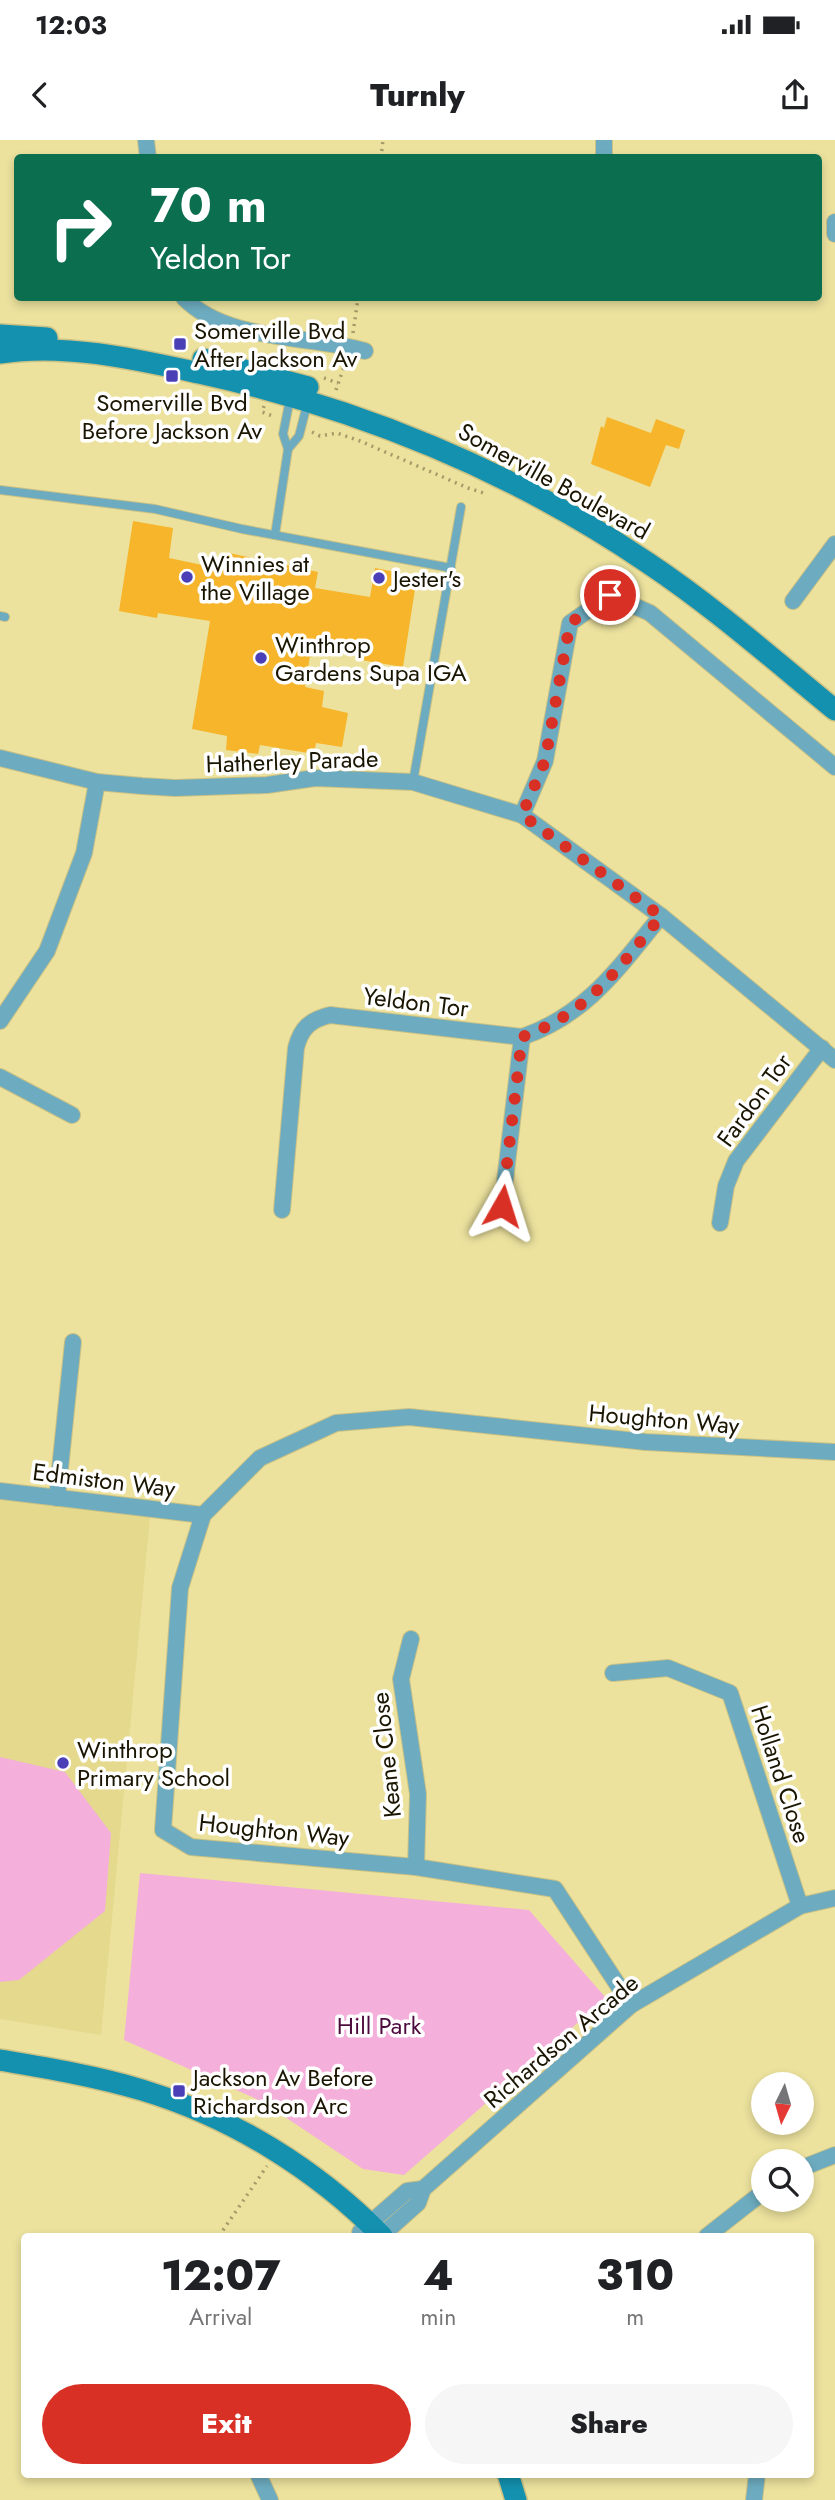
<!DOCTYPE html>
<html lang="en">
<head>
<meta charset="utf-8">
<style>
  :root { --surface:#fff; --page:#f6f6f6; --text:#202124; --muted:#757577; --accent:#d93025 }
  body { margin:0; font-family:Jost,sans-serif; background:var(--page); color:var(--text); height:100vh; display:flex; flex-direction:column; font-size:26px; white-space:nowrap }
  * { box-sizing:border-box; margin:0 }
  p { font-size:23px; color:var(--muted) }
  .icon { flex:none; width:38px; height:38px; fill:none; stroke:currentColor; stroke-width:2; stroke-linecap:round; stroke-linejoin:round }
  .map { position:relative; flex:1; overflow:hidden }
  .panel { position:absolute; left:21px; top:2093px; width:793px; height:245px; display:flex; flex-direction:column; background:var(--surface); border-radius:7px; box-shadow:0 4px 10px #0003 }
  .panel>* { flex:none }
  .hud { position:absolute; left:14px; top:14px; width:808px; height:147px; border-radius:7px; box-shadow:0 4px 10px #0003; background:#0b6e4f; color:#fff; overflow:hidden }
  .needle { width:46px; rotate:185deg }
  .tools { position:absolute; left:751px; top:1932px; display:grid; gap:14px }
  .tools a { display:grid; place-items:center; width:63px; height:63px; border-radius:50%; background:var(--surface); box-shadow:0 4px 10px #0003; font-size:35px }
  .pin { position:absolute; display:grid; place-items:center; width:60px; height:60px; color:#fff; margin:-30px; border:4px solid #fff; border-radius:50%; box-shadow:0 2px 7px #0007 }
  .me { position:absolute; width:77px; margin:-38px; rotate:6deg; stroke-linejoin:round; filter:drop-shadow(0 0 5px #0008) }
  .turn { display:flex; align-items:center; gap:24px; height:147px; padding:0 21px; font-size:32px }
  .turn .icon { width:91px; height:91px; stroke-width:2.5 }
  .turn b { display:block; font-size:49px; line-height:60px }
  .eta { display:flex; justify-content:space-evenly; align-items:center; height:119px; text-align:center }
  .eta b { font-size:42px; font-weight:800; line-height:49px }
  .primary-button { display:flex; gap:14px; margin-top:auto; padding:14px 21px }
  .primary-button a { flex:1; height:80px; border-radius:42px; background:var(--accent); color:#fff; font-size:28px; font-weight:800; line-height:80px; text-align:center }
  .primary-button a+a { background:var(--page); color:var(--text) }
  .status { display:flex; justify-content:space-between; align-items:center; height:49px; padding:0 35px; background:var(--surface); direction:ltr }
  .status svg { height:19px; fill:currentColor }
  header { display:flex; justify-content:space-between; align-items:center; height:91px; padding:0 21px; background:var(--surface); font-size:32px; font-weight:800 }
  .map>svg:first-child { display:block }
  .built { fill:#e5d98e }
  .green { fill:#f4afdb }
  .building { fill:#f6b52a }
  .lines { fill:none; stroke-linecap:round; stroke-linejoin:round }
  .lane-casing { stroke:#cac185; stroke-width:10 }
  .street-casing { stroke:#cac185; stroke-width:18 }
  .secondary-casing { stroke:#cac185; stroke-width:24 }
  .path { stroke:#a39b68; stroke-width:3.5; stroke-dasharray:2 5; stroke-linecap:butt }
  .lane { stroke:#6dacc0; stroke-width:8 }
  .street { stroke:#6dacc0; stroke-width:16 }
  .secondary { stroke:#1391af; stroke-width:21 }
  .route { stroke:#d93025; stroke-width:12; stroke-dasharray:0 21.6 }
  .poi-dot { fill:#4a3fb6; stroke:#fff; stroke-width:2.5 }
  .labels { text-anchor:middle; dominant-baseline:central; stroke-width:7; stroke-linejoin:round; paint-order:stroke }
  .poi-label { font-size:24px; fill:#191500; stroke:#fff; text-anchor:start }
  .street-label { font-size:24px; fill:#191500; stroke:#fff }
  .park-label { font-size:24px; fill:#4d0a3d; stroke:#fff }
</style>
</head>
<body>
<div class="status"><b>12:03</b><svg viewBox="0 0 49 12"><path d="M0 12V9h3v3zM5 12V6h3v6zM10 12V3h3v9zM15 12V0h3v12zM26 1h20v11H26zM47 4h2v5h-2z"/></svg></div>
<header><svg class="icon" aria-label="back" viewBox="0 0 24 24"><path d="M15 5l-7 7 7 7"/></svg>Turnly<svg class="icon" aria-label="share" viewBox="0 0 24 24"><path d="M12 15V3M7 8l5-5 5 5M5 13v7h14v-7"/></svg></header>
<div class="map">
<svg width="835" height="2360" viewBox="0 0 835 2360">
  <rect width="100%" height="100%" fill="#ece29e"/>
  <!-- built -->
  <polygon class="built" points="0,1352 151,1367 101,1895 0,1879"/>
  <!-- green -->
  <g class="green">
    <polygon points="0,1617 65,1632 111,1693 105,1771 19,1840 0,1842"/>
    <polygon points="140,1733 529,1770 606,1858 404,2035 363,2029 261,1961 124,1900"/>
  </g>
  <!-- building -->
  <g class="building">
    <polygon points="607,277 651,293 656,279 685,290 679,309 666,305 650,347 591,324 601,286 604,288"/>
    <polygon points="133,381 173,388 169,418 226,430 229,413 318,432 315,448 370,457 375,428 417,436 403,527 361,520 362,513 312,503 305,547 324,551 322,567 348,573 342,607 316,603 314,614 260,605 258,614 226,610 227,596 192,589 210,481 158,473 157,478 119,471"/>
  </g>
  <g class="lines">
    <!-- lane casing -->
    <g class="lane-casing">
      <g id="lane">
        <polyline points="288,309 299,296 308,261"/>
        <polyline points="0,350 155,369 242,389 451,428"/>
        <polyline points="275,395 288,309 283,294 290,259"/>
        <polyline points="0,476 5,477"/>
        <polyline points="413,642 461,367"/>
      </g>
    </g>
    <!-- street casing -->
    <g class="street-casing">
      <g id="street">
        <polyline points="146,0 148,18"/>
        <polyline points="604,18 604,0"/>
        <polyline points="835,82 835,94"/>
        <path d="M184,158c43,44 125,37 181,53"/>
        <polyline points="793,461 835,404"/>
        <polyline points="0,618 97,642 142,646 175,648 267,645 315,638 413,642 522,675 661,776 835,920"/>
        <polyline points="522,675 545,621 570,483 610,455 650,473 835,627"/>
        <polyline points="0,881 47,811 84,713 97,642"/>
        <polyline points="0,937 72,975"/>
        <polyline points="502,1066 522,897"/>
        <path d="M282,1070l14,-162c5,-20 14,-28 34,-33l192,22c65,-22 97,-70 139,-121"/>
        <polyline points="720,1083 726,1046 736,1021 822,908"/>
        <polyline points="0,1351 203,1375"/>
        <polyline points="57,1358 73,1202"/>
        <polyline points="411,1499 401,1539 418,1654 416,1727"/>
        <polyline points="613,1533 668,1528 730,1553 800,1766"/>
        <polyline points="631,1865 555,1749 416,1727 191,1707 163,1690 180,1448 203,1375 260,1318 336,1283 409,1277 646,1302 835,1312"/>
        <polyline points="802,2028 835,2015"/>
        <polyline points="360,2092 407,2051 423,2049"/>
        <polyline points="381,2096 418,2063 423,2049 631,1865 800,1766 835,1758"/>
        <polyline points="707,2096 763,2052"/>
        <polyline points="258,2334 270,2360"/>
        <polyline points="754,2360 757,2334"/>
      </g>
    </g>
    <!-- secondary casing -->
    <g class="secondary-casing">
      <g id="secondary">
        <polyline points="0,195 47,198"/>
        <path d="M0,213c65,-10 135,6 199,20 160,35 314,98 449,190 66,44 126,97 187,147"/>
        <polyline points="203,219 308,247"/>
        <path d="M0,1920c47,8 95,16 142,30 90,27 174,79 240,146"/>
        <polyline points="508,2334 516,2360"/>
      </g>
    </g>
    <!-- path -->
    <g class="path">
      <polyline points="381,18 383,0"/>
      <polyline points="353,193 358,158"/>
      <polyline points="324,238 338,243"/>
      <polyline points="336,250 346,221"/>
      <polyline points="264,266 262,272 275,277"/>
      <polyline points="312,292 320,296 337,293 360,301 468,348 487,354"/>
      <polyline points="219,2096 267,2026"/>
    </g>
    <!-- lane -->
    <use href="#lane" class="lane"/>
    <!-- street -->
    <use href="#street" class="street"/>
    <!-- secondary -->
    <use href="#secondary" class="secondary"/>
  </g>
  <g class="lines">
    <!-- route -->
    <path class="route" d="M502,1066l20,-169c65,-23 97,-69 139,-121l-139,-101 23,-54 25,-138 40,-28"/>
  </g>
  <!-- markers -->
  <g class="poi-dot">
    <rect x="173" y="197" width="14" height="14" rx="3.5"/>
    <rect x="165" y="229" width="14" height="14" rx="3.5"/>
    <circle cx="187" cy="437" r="7"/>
    <circle cx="379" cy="438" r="7"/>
    <circle cx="261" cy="518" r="7"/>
    <circle cx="63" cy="1623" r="7"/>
    <rect x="172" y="1944" width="14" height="14" rx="3.5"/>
  </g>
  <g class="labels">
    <!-- poi labels -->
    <g class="poi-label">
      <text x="194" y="190">Somerville Bvd<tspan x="194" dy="28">After Jackson Av</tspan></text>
      <text x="172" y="262" text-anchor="middle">Somerville Bvd<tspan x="172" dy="28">Before Jackson Av</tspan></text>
      <text x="201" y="423">Winnies at<tspan x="201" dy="28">the Village</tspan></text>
      <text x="393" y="438">Jester's</text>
      <text x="275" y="504">Winthrop<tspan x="275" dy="28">Gardens Supa IGA</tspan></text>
      <text x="77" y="1609">Winthrop<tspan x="77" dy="28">Primary School</tspan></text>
      <text x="193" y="1937">Jackson Av Before<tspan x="193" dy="28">Richardson Arc</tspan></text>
    </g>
    <!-- street labels -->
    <g class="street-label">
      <text transform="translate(554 341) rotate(29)">Somerville Boulevard</text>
      <text transform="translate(292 621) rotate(-2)">Hatherley Parade</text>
      <text transform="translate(416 862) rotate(7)">Yeldon Tor</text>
      <text transform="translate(754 960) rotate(-54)">Fardon Tor</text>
      <text transform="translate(664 1279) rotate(5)">Houghton Way</text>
      <text transform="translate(104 1340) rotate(7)">Edmiston Way</text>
      <text transform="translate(386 1615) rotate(-96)">Keane Close</text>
      <text transform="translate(781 1634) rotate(72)">Holland Close</text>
      <text transform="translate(274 1690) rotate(6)">Houghton Way</text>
      <text transform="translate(561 1901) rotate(-40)">Richardson Arcade</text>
    </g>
    <!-- park labels -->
    <g class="park-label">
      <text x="379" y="1885">Hill Park</text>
    </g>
  </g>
</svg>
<div class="tools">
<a><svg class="needle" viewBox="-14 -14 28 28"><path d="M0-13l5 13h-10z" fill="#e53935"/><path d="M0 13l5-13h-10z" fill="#757577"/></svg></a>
<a><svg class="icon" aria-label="search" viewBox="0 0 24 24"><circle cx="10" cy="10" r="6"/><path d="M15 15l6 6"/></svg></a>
</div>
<div class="pin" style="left:610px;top:455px;background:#d93025"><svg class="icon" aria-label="arrive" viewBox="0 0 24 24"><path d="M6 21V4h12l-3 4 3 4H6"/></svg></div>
<svg class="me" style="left:502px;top:1066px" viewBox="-20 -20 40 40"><path d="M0-17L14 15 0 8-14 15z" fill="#d93025" stroke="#fff" stroke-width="4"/></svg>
<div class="hud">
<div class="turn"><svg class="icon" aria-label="right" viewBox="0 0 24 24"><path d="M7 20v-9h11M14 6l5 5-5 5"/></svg><div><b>70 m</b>Yeldon Tor</div></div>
</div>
<section class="panel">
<div class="eta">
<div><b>12:07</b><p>Arrival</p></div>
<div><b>4</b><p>min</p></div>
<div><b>310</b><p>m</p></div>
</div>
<div class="primary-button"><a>Exit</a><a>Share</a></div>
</section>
</div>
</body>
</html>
